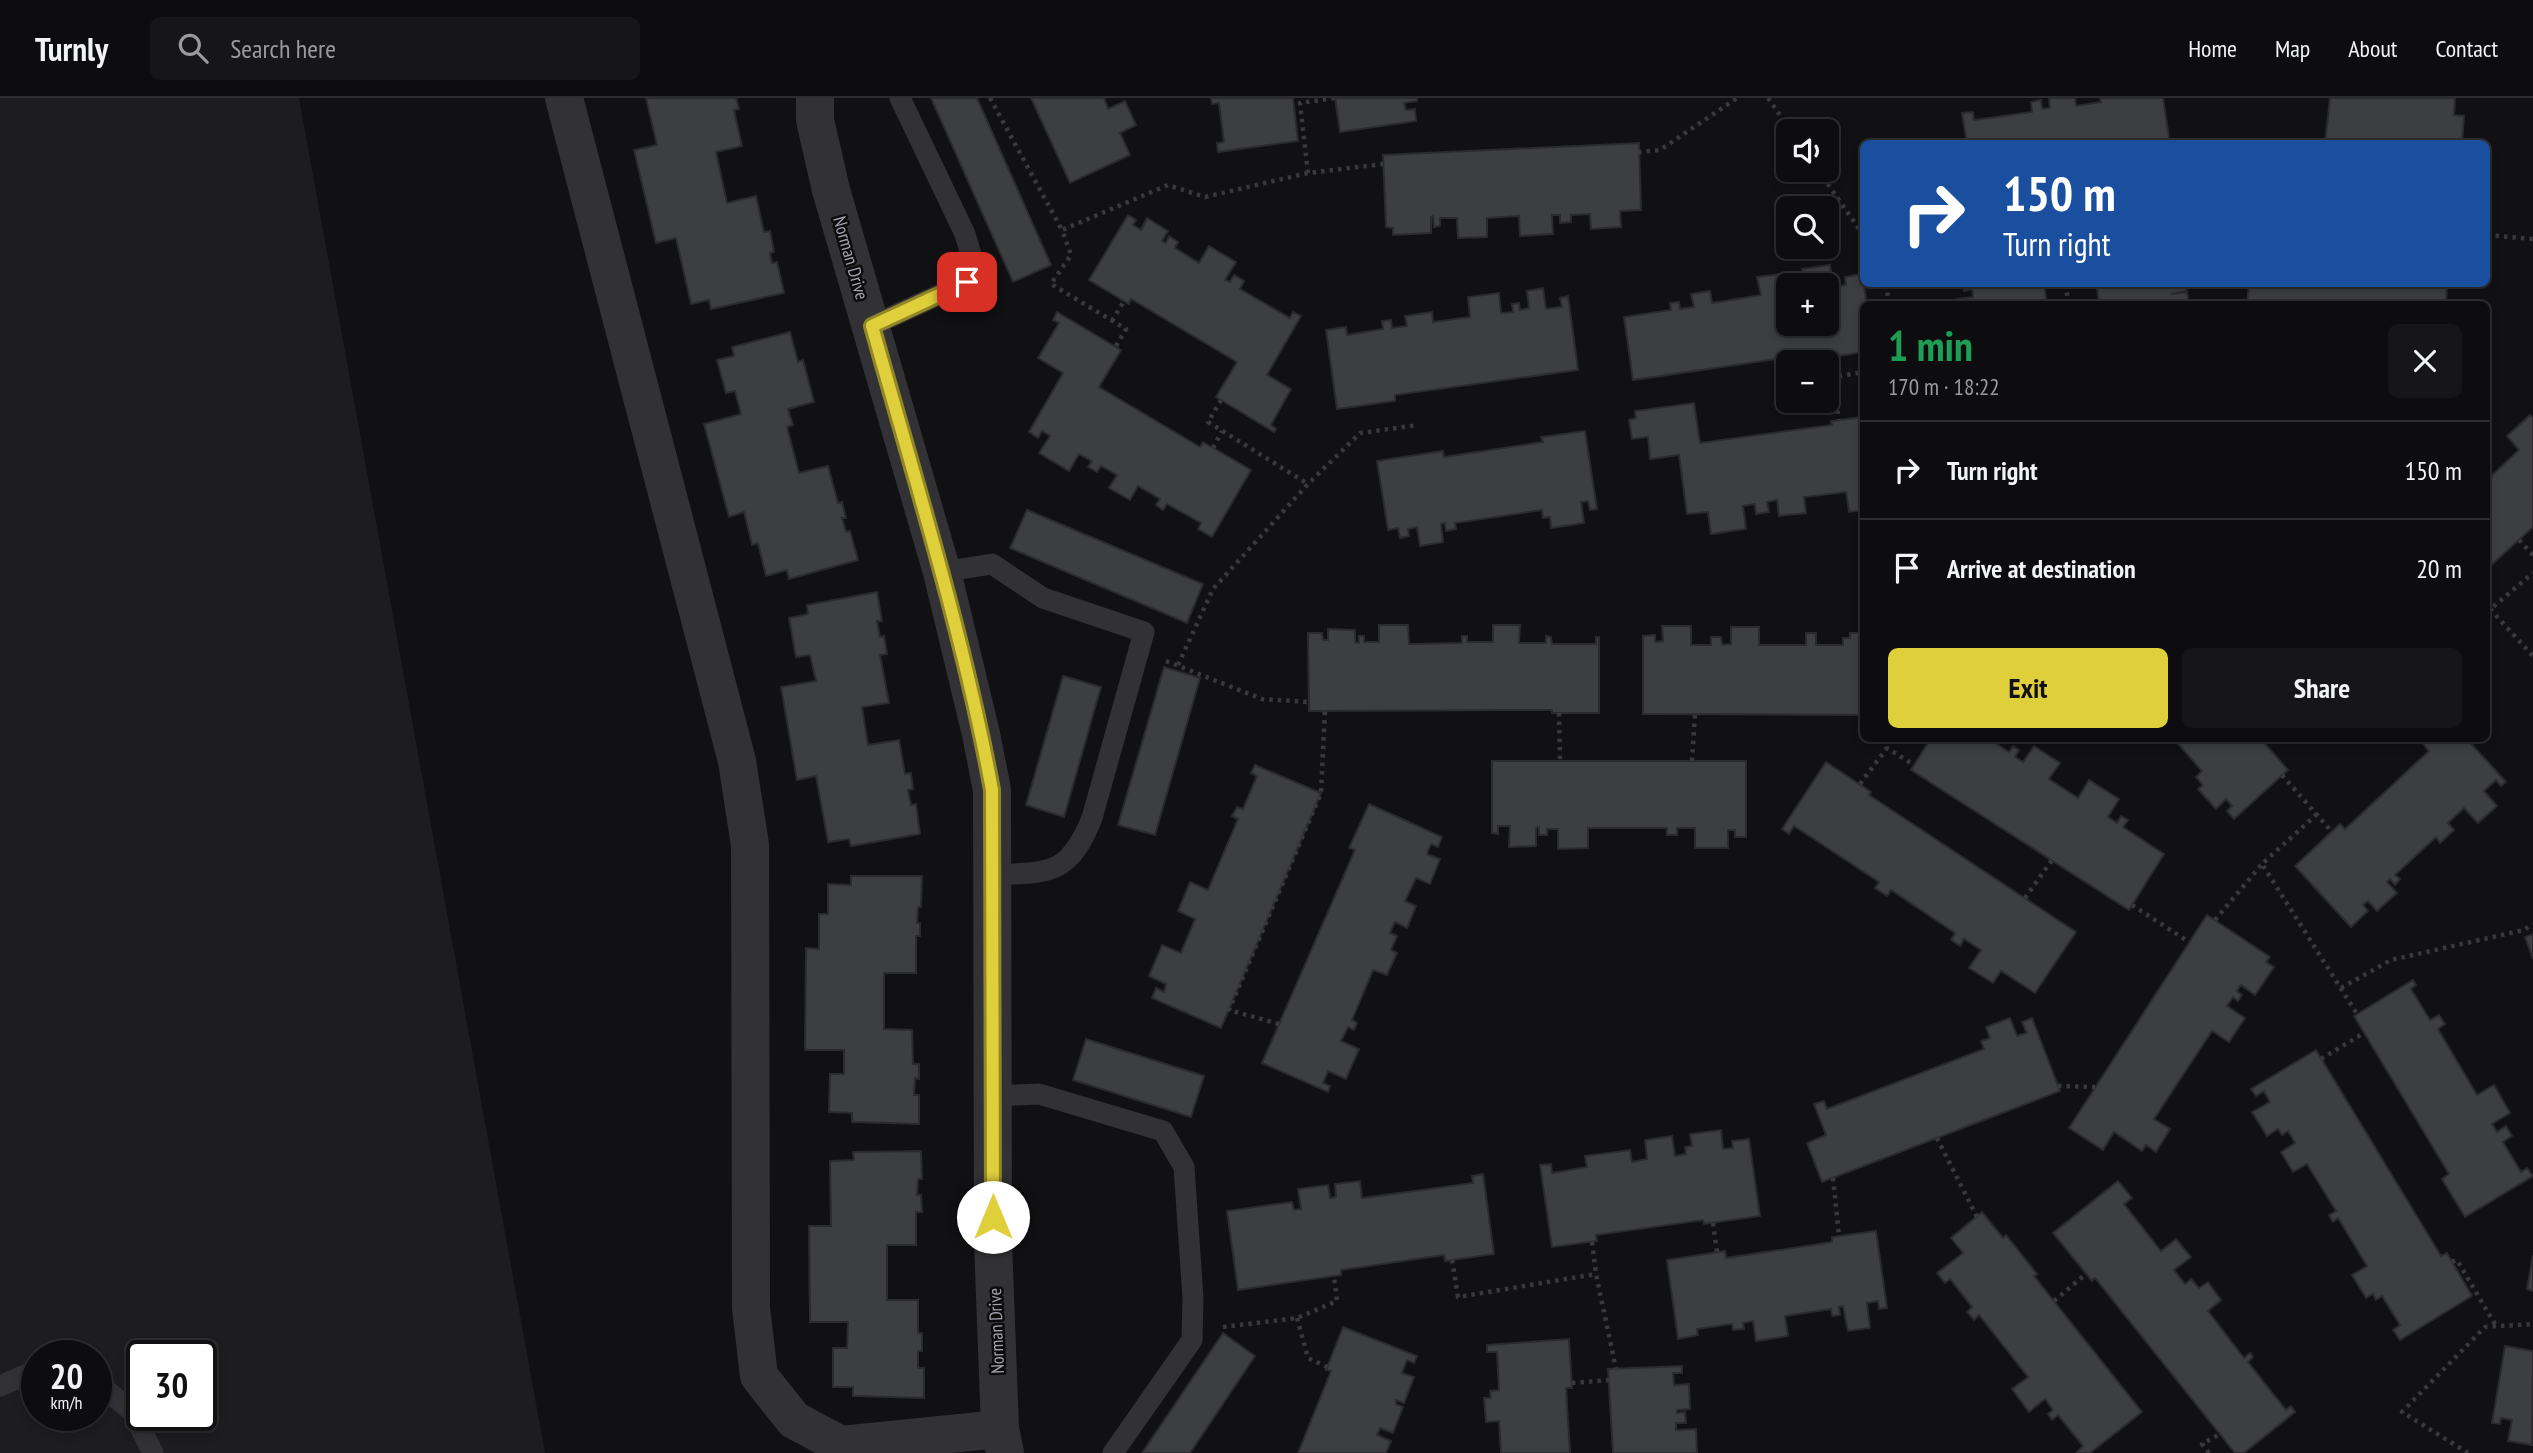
<!DOCTYPE html>
<html lang="en">
<head>
<meta charset="utf-8">
<style>
  :root { --surface:#0d0c0e; --page:#161517; --text:#f1f3f6; --muted:#9a9b9e; --line:#2d2c2e; --accent:#dfcf3b }
  body { margin:0; font-family:"PT Sans Narrow",sans-serif; background:var(--page); color:var(--text); height:100vh; display:flex; flex-direction:column; font-size:26px; white-space:nowrap }
  * { box-sizing:border-box; margin:0 }
  p { font-size:23px; color:var(--muted) }
  .icon { flex:none; width:38px; height:38px; fill:none; stroke:currentColor; stroke-width:2; stroke-linecap:round; stroke-linejoin:round }
  .map { position:relative; flex:1; overflow:hidden }
  .side { position:absolute; left:1860px; top:203px; width:630px; height:441px; display:flex; flex-direction:column; background:var(--surface); border-radius:10px; box-shadow:0 4px 10px #0003,0 0 0 2px var(--line) }
  .side>* { flex:none }
  .top-card { position:absolute; left:1860px; top:42px; width:630px; height:147px; border-radius:10px; box-shadow:0 4px 10px #0003,0 0 0 2px var(--line); background:#1a4fa0; color:#fff; overflow:hidden }
  .buttons { position:absolute; left:1776px; top:21px; display:grid; gap:14px }
  .buttons a { display:grid; place-items:center; width:63px; height:63px; border-radius:10px; background:var(--surface); box-shadow:0 4px 10px #0003,0 0 0 2px var(--line); font-size:35px }
  .speed { position:absolute; left:21px; top:1242px; display:flex; gap:14px; font-size:35px; font-weight:700; text-align:center }
  .speed>* { display:grid; place-content:center; width:91px; height:91px; border-radius:50%; background:var(--surface); box-shadow:0 4px 10px #0003,0 0 0 2px var(--line); line-height:1 }
  .speed small { font-size:18px; font-weight:400 }
  .speed .limit { border:4px solid #111; border-radius:10px; background:#fff; color:#111 }
  .pin { position:absolute; display:grid; place-items:center; width:60px; height:60px; color:#fff; margin:-30px; border-radius:14px; box-shadow:0 4px 10px #0006 }
  .me { position:absolute; width:77px; margin:-38px; rotate:0deg; stroke-linejoin:round; filter:drop-shadow(0 0 5px #0008) }
  .turn { display:flex; align-items:center; gap:24px; height:147px; padding:0 28px; font-size:32px }
  .turn .icon { width:91px; height:91px; stroke-width:2.5 }
  .turn b { display:block; font-size:49px; line-height:60px }
  .round { display:grid; place-items:center; flex:none; width:74px; height:74px; border-radius:10px; background:var(--page) }
  .summary { display:flex; align-items:center; justify-content:space-between; height:119px; padding:0 28px }
  h1 { font-size:42px; font-weight:600; line-height:52px; color:#1e9e55 }
  .cta { display:flex; gap:14px; margin-top:auto; padding:14px 28px }
  .cta a { flex:1; height:80px; border-radius:10px; background:var(--accent); color:#111; font-size:28px; font-weight:600; line-height:80px; text-align:center }
  .cta a+a { background:var(--page); color:var(--text) }
  ul { padding:0; list-style:none }
  li { display:flex; align-items:center; gap:21px; height:98px; padding:0 28px; border-top:2px solid var(--line) }
  li div { flex:1 }
  li b { display:block; font-size:26px }
  li em { font-style:normal }
  header { display:flex; align-items:center; gap:42px; box-sizing:border-box; height:98px; padding:0 35px; background:var(--surface); border-bottom:2px solid var(--line) }
  header strong { font-size:33px }
  nav { display:flex; gap:38px; margin-inline-start:auto; font-size:24px }
  .search { width:490px; height:63px; background:var(--page); display:flex; align-items:center; gap:18px; box-sizing:border-box; padding:0 24px; border-radius:10px; color:var(--muted); font-size:26px }
  .map>svg:first-child { display:block }
  .built { fill:#1d1d1f; fill-rule:evenodd }
  .building { fill:#3d3e42; stroke:#2b2b2e; stroke-width:2 }
  .lines { fill:none; stroke-linecap:round; stroke-linejoin:round }
  .path { stroke:#38383d; stroke-width:4.5; stroke-dasharray:3.5 5; stroke-linecap:butt }
  .service { stroke:#323236; stroke-width:21 }
  .minor { stroke:#323236; stroke-width:38 }
  .route-casing { stroke:#918726; stroke-width:18 }
  .route { stroke:#dfcf3b; stroke-width:12 }
  .labels { text-anchor:middle; dominant-baseline:central; stroke-width:5; stroke-linejoin:round; paint-order:stroke }
  .street-label { font-size:18px; fill:#a3a4b1; stroke:#0c0c0d }
</style>
</head>
<body>
<header>
<strong>Turnly</strong>
<div class="search"><svg class="icon" aria-label="search" viewBox="0 0 24 24"><circle cx="10" cy="10" r="6"/><path d="M15 15l6 6"/></svg>Search here</div>
<nav><a>Home</a><a>Map</a><a>About</a><a>Contact</a></nav>
</header>
<div class="map">
<svg width="2533" height="1355" viewBox="0 0 2533 1355">
  <rect width="100%" height="100%" fill="#111012"/>
  <!-- built -->
  <path class="built" d="M0,0h299l246,1355h-545zM37,1258h59v60h-59zM142,1258h59v60h-59z"/>
  <!-- building -->
  <g class="building">
    <polygon points="646,0 736,0 739,11 734,12 742,48 716,54 727,105 756,98 764,134 770,133 774,154 770,155 772,165 777,164 784,195 711,211 709,202 691,206 676,140 656,145 634,52 657,47"/>
    <polygon points="931,0 977,0 1051,167 1013,184"/>
    <polygon points="1031,0 1104,0 1108,11 1125,3 1136,27 1120,35 1130,57 1070,85"/>
    <polygon points="1211,0 1293,0 1298,43 1218,54 1217,45 1224,44 1219,5 1212,6"/>
    <polygon points="1335,0 1417,0 1417,3 1404,5 1406,12 1415,11 1416,23 1340,34"/>
    <polygon points="2049,0 2075,0 2076,8 2101,4 2100,0 2163,0 2170,46 1967,46 1962,15 1973,14 1974,22 2032,14 2031,4 2041,2 2042,11 2050,10"/>
    <polygon points="2330,0 2455,0 2454,17 2464,18 2462,46 2325,46"/>
    <polygon points="1639,45 1641,112 1620,113 1621,129 1591,131 1590,116 1571,117 1571,124 1560,125 1560,117 1552,117 1553,136 1520,138 1519,118 1487,120 1487,139 1458,140 1457,120 1440,120 1440,128 1434,129 1433,118 1431,119 1431,135 1393,137 1393,130 1386,129 1383,57"/>
    <polygon points="1128,117 1136,122 1133,127 1141,132 1147,120 1168,133 1162,143 1166,145 1169,138 1178,144 1175,150 1199,165 1209,148 1236,164 1225,182 1230,184 1234,177 1244,183 1240,191 1290,220 1293,214 1301,218 1267,277 1291,291 1271,327 1276,331 1274,334 1216,299 1237,264 1131,201 1129,206 1089,182"/>
    <polygon points="1830,167 1833,189 1846,187 1845,179 1862,176 1867,206 1864,206 1864,254 1818,261 1817,255 1633,282 1624,219 1671,212 1670,205 1679,204 1680,211 1694,209 1691,196 1710,193 1712,205 1761,197 1757,179 1789,175 1791,187 1788,187 1788,226 1827,226 1827,187 1804,187 1802,171"/>
    <polygon points="1963,186 2044,186 2047,206 1958,206 1957,201 1973,199 1972,191 1964,193"/>
    <polygon points="2104,186 2185,186 2187,193 2171,196 2187,194 2189,206 2099,206 2097,190 2104,189"/>
    <polygon points="2249,186 2447,186 2446,206 2247,206"/>
    <polygon points="1543,190 1546,211 1562,209 1560,200 1568,198 1578,272 1395,297 1395,303 1337,311 1326,232 1346,229 1347,237 1383,231 1382,223 1391,222 1392,230 1407,228 1405,218 1432,214 1433,224 1470,219 1468,199 1499,195 1501,215 1513,214 1512,206 1519,205 1520,212 1529,210 1527,193"/>
    <polygon points="1057,214 1121,252 1099,289 1200,349 1203,344 1251,372 1212,439 1198,431 1201,425 1167,406 1163,412 1156,407 1160,401 1138,388 1130,402 1109,390 1117,377 1101,368 1097,374 1088,369 1092,363 1079,356 1069,373 1039,355 1050,338 1042,333 1038,340 1029,334 1063,275 1038,260 1059,225 1053,222"/>
    <polygon points="790,234 798,264 803,262 814,304 788,311 793,327 787,329 799,375 828,368 838,405 842,404 846,420 842,420 846,434 850,433 858,462 789,481 787,472 766,478 758,445 752,447 744,414 729,419 704,326 741,316 735,293 726,295 717,262 734,258 732,249"/>
    <polygon points="1694,305 1700,345 1832,327 1831,323 1864,319 1864,412 1849,414 1846,394 1804,399 1806,415 1779,418 1777,402 1767,404 1769,414 1756,416 1755,406 1743,408 1746,431 1711,436 1708,414 1687,416 1679,357 1650,361 1648,339 1632,341 1629,322 1636,320 1635,313"/>
    <polygon points="2530,317 2533,320 2533,429 2487,471 2487,382 2519,352 2507,338"/>
    <polygon points="1585,333 1597,411 1590,412 1588,403 1581,404 1584,425 1551,430 1550,419 1543,420 1542,412 1455,425 1456,431 1446,433 1445,425 1441,426 1443,444 1420,448 1417,429 1408,431 1409,438 1400,440 1398,430 1388,432 1377,363 1443,353 1444,359 1543,344 1541,339"/>
    <polygon points="1027,412 1203,486 1187,525 1010,450"/>
    <polygon points="877,494 882,523 877,523 880,539 884,538 887,556 880,557 889,605 862,609 868,647 899,642 905,676 911,675 913,691 908,692 911,707 916,706 920,736 851,748 849,741 828,744 816,678 797,682 781,589 816,583 810,557 796,559 789,520 808,516 807,507"/>
    <polygon points="1379,527 1408,527 1409,546 1462,545 1462,538 1467,538 1467,544 1493,544 1493,527 1520,527 1519,545 1546,545 1546,538 1551,539 1552,546 1596,546 1596,539 1599,539 1599,615 1552,615 1552,612 1309,613 1308,535 1322,535 1323,542 1328,542 1328,531 1355,532 1355,544 1359,545 1359,538 1364,538 1364,544 1379,544"/>
    <polygon points="1662,528 1691,528 1691,547 1711,547 1711,539 1721,539 1722,547 1731,546 1731,529 1759,529 1759,547 1806,547 1806,535 1816,535 1816,547 1843,547 1843,540 1850,540 1850,535 1864,535 1864,617 1643,616 1643,538 1655,537 1655,544 1663,543"/>
    <polygon points="1164,569 1200,580 1155,737 1118,727"/>
    <polygon points="1063,578 1101,589 1064,719 1026,707"/>
    <polygon points="1931,640 1988,640 2009,654 2013,648 2019,652 2015,659 2023,664 2034,648 2060,665 2049,681 2078,700 2089,682 2119,701 2108,719 2117,725 2121,718 2128,722 2123,729 2164,756 2129,812 1911,672"/>
    <polygon points="2173,640 2260,640 2288,672 2234,721 2227,713 2232,708 2226,701 2216,711 2198,691 2203,687 2196,679 2202,673"/>
    <polygon points="2418,640 2466,640 2506,684 2501,688 2496,682 2484,693 2497,708 2478,725 2464,710 2448,725 2454,732 2440,745 2436,739 2395,777 2400,781 2395,787 2390,781 2387,784 2397,795 2377,813 2368,803 2363,807 2368,813 2351,829 2295,768 2340,726 2345,731 2429,653"/>
    <polygon points="1492,663 1746,663 1746,739 1735,739 1735,732 1728,732 1728,750 1695,750 1695,730 1677,730 1677,737 1667,737 1667,730 1588,730 1588,750 1558,751 1558,731 1547,731 1547,737 1539,737 1539,729 1536,730 1536,748 1509,749 1510,728 1498,728 1498,736 1492,735"/>
    <polygon points="1826,664 1871,694 1869,697 2076,834 2035,895 2001,873 1993,885 1969,870 1981,852 1964,841 1960,848 1951,842 1955,835 1891,792 1887,798 1875,790 1879,784 1794,728 1789,736 1782,731"/>
    <polygon points="1255,667 1321,695 1221,930 1152,900 1156,890 1164,894 1166,886 1149,878 1162,847 1181,855 1195,821 1178,813 1190,784 1208,792 1238,721 1232,718 1237,709 1243,711 1257,678 1251,675"/>
    <polygon points="1369,706 1442,739 1438,749 1431,746 1427,756 1440,761 1430,786 1416,780 1405,803 1416,808 1407,830 1395,824 1390,835 1397,838 1391,852 1397,855 1387,877 1373,872 1352,922 1357,925 1354,932 1348,929 1341,943 1359,951 1346,981 1328,973 1323,985 1330,988 1328,994 1262,965 1355,752 1349,750"/>
    <polygon points="851,778 922,778 921,809 918,809 917,825 920,825 920,838 916,838 916,875 884,875 884,931 912,932 913,966 919,966 919,981 915,980 914,997 919,997 919,1026 852,1024 852,1015 829,1014 830,976 844,976 844,952 805,952 806,850 819,851 819,816 828,816 828,786 851,787"/>
    <polygon points="2207,817 2270,859 2266,864 2274,869 2255,897 2241,887 2237,893 2242,897 2238,903 2233,899 2227,908 2245,920 2229,944 2212,933 2154,1021 2170,1031 2156,1054 2146,1047 2142,1053 2114,1034 2103,1052 2069,1030"/>
    <polygon points="2533,836 2533,861 2525,839"/>
    <polygon points="2413,882 2416,887 2411,891 2430,922 2439,917 2445,926 2438,931 2477,997 2494,987 2510,1015 2492,1026 2497,1034 2506,1028 2512,1038 2503,1044 2521,1074 2527,1070 2533,1078 2465,1119 2442,1081 2449,1076 2354,918"/>
    <polygon points="2010,920 2017,938 2027,935 2022,924 2032,920 2060,993 1822,1084 1807,1045 1826,1037 1814,1006 1824,1003 1827,1011 1984,951 1981,943 1990,940 1986,929"/>
    <polygon points="1086,941 1204,978 1191,1019 1073,982"/>
    <polygon points="2316,952 2441,1158 2447,1155 2472,1198 2400,1242 2393,1232 2400,1227 2382,1198 2376,1202 2373,1196 2366,1200 2352,1177 2367,1168 2338,1120 2333,1124 2329,1117 2336,1113 2307,1066 2293,1074 2281,1054 2295,1045 2288,1033 2282,1037 2278,1031 2267,1038 2252,1014 2270,1004 2264,993 2256,998 2251,991"/>
    <polygon points="1721,1032 1723,1051 1733,1050 1732,1043 1749,1041 1760,1118 1704,1126 1703,1122 1596,1137 1597,1143 1552,1149 1540,1067 1551,1066 1552,1075 1587,1069 1585,1058 1630,1052 1632,1064 1647,1061 1645,1042 1672,1038 1675,1058 1686,1056 1685,1049 1692,1048 1690,1036"/>
    <polygon points="921,1053 922,1081 918,1081 917,1097 921,1097 922,1114 916,1114 916,1147 887,1147 887,1202 918,1202 918,1235 922,1235 922,1253 918,1253 918,1270 924,1270 924,1300 853,1298 853,1289 833,1289 833,1250 847,1250 848,1224 810,1224 809,1128 831,1128 830,1063 854,1062 853,1054"/>
    <polygon points="1483,1076 1494,1156 1445,1163 1444,1157 1341,1172 1341,1177 1238,1192 1227,1113 1292,1104 1294,1112 1301,1111 1298,1091 1328,1087 1330,1100 1336,1099 1335,1086 1360,1083 1362,1100 1473,1085 1472,1078"/>
    <polygon points="2118,1083 2132,1100 2124,1106 2161,1153 2176,1141 2191,1159 2174,1172 2185,1186 2191,1181 2199,1190 2208,1184 2221,1202 2208,1213 2244,1260 2250,1255 2253,1259 2248,1264 2286,1312 2291,1308 2295,1314 2244,1355 2235,1355 2095,1180 2092,1183 2053,1135"/>
    <polygon points="1982,1114 2003,1140 2006,1137 2037,1176 2034,1178 2142,1314 2090,1355 2076,1355 2083,1348 2058,1317 2052,1322 2048,1316 2053,1312 2045,1301 2029,1314 2012,1291 2028,1279 1979,1217 1974,1222 1967,1214 1972,1209 1950,1181 1945,1185 1937,1175 1963,1155 1951,1140"/>
    <polygon points="1876,1133 1887,1210 1879,1211 1878,1203 1867,1205 1870,1230 1848,1233 1843,1208 1839,1209 1840,1217 1832,1218 1831,1211 1785,1218 1788,1238 1756,1243 1753,1223 1743,1225 1744,1231 1733,1232 1732,1226 1697,1231 1698,1237 1678,1241 1667,1162 1725,1153 1726,1160 1832,1144 1832,1139"/>
    <polygon points="2533,1157 2533,1193 2527,1191"/>
    <polygon points="1343,1229 1417,1258 1414,1265 1407,1262 1402,1275 1414,1279 1404,1305 1396,1302 1396,1306 1403,1309 1393,1335 1380,1330 1377,1337 1391,1343 1386,1355 1298,1355 1331,1273 1326,1272"/>
    <polygon points="1223,1235 1255,1258 1190,1355 1142,1355"/>
    <polygon points="1569,1241 1572,1290 1566,1290 1570,1355 1501,1355 1499,1323 1486,1324 1484,1300 1491,1300 1490,1293 1499,1292 1497,1254 1487,1254 1487,1247"/>
    <polygon points="2505,1248 2533,1253 2532,1347 2508,1343 2512,1322 2501,1320 2500,1326 2492,1325"/>
    <polygon points="1682,1268 1682,1275 1673,1275 1674,1287 1689,1286 1690,1311 1677,1312 1677,1315 1685,1314 1686,1325 1676,1325 1676,1332 1696,1331 1697,1355 1613,1355 1608,1271"/>
  </g>
  <g class="lines">
    <!-- path -->
    <g class="path">
      <polyline points="990,0 1062,132"/>
      <polyline points="1768,0 1791,33"/>
      <polyline points="1638,54 1660,52 1737,0"/>
      <polyline points="1818,72 1864,138"/>
      <polyline points="1308,75 1300,5 1335,0"/>
      <polyline points="2487,137 2533,141"/>
      <polyline points="1886,186 1889,206"/>
      <polyline points="2065,186 2069,206"/>
      <polyline points="2090,206 2099,205"/>
      <polyline points="1112,223 1124,203"/>
      <polyline points="1116,248 1126,231 1051,186 1071,157 1062,132 1168,87 1205,99 1308,75 1383,66"/>
      <polyline points="1825,260 1825,264"/>
      <polyline points="1827,274 1828,280 1864,274"/>
      <polyline points="1832,279 1839,322"/>
      <polyline points="1221,302 1208,324 1308,386"/>
      <polyline points="1213,350 1222,333"/>
      <polyline points="2519,442 2533,457"/>
      <polyline points="2490,511 2533,558"/>
      <polyline points="2487,514 2533,475"/>
      <polyline points="1166,563 1262,601 1308,604"/>
      <polyline points="1178,567 1213,491 1308,386 1360,335 1418,327"/>
      <polyline points="1559,615 1560,663"/>
      <polyline points="1885,640 1887,650 1914,667"/>
      <polyline points="1692,663 1695,616"/>
      <polyline points="2282,677 2332,734"/>
      <polyline points="1860,686 1887,650"/>
      <polyline points="2317,716 2262,766 2357,916"/>
      <polyline points="2025,800 2052,762"/>
      <polyline points="2132,807 2189,844"/>
      <polyline points="2215,822 2262,766"/>
      <polyline points="2341,890 2391,862 2524,832 2533,826"/>
      <polyline points="1279,926 1229,912 1321,695 1325,612"/>
      <polyline points="2321,961 2364,935"/>
      <polyline points="2058,988 2095,989"/>
      <polyline points="1937,1040 1977,1119"/>
      <polyline points="1833,1080 1839,1138"/>
      <polyline points="1713,1125 1717,1154"/>
      <polyline points="1592,1144 1596,1176 1616,1271"/>
      <polyline points="1452,1162 1458,1199 1596,1176"/>
      <polyline points="2452,1164 2457,1162 2496,1228"/>
      <polyline points="2054,1203 2086,1176"/>
      <polyline points="1297,1220 1308,1260 1327,1269"/>
      <polyline points="1223,1229 1297,1220 1337,1203 1334,1179"/>
      <polyline points="1572,1285 1609,1282"/>
      <polyline points="2209,1355 2202,1346 2220,1336"/>
      <polyline points="2468,1355 2402,1314 2485,1229 2533,1226"/>
    </g>
    <!-- service -->
    <g class="service">
      <polyline points="871,228 967,184 972,178 974,167 965,136 900,0"/>
      <path d="M942,474l50,-8 51,34 101,34 -52,186c-24,59 -43,54 -100,57"/>
      <polyline points="993,998 1039,996 1163,1033 1184,1069 1193,1200 1192,1242 1113,1355"/>
      <polyline points="96,1284 132,1313 153,1355"/>
      <polyline points="0,1288 37,1272"/>
    </g>
    <!-- minor -->
    <g class="minor">
      <polyline points="564,0 737,663 750,747 751,1210 759,1278 794,1322 841,1347 1000,1331"/>
      <polyline points="815,0 815,22 831,92 942,474 981,636 992,692 993,1144 1000,1331 1005,1355"/>
    </g>
  </g>
  <g class="lines">
    <!-- route casing -->
    <g class="route-casing">
      <path id="route" d="M967,184l-95,44c43,154 91,307 120,464l1,427"/>
    </g>
    <!-- route -->
    <use href="#route" class="route"/>
  </g>
  <g class="labels">
    <!-- street labels -->
    <g class="street-label">
      <text transform="translate(851 160) rotate(74)">Norman Drive</text>
      <text transform="translate(996 1233) rotate(-92)">Norman Drive</text>
    </g>
  </g>
</svg>
<div class="buttons">
<a><svg class="icon" aria-label="sound" viewBox="0 0 24 24"><path d="M4 9h4l5-4v14l-5-4H4zM17 9q2 3 0 6"/></svg></a>
<a><svg class="icon" aria-label="search" viewBox="0 0 24 24"><circle cx="10" cy="10" r="6"/><path d="M15 15l6 6"/></svg></a>
<a>+</a>
<a>−</a>
</div>
<div class="speed"><div>20<small>km/h</small></div><div class="limit">30</div></div>
<div class="pin" style="left:967px;top:184px;background:#d93025"><svg class="icon" aria-label="arrive" viewBox="0 0 24 24"><path d="M6 21V4h12l-3 4 3 4H6"/></svg></div>
<svg class="me" style="left:993px;top:1119px" viewBox="-20 -20 40 40"><circle r="19" fill="#fff"/><path d="M0-13L10 11 0 6-10 11z" fill="#dfcf3b"/></svg>
<div class="top-card">
<div class="turn"><svg class="icon" aria-label="right" viewBox="0 0 24 24"><path d="M7 20v-9h11M14 6l5 5-5 5"/></svg><div><b>150 m</b>Turn right</div></div>
</div>
<section class="side">
<div class="summary"><div><h1>1 min</h1><p>170 m · 18:22</p></div><a class="round"><svg class="icon" aria-label="close" viewBox="0 0 24 24"><path d="M6 6l12 12M18 6L6 18"/></svg></a></div>
<ul>
<li><svg class="icon" aria-label="right" viewBox="0 0 24 24"><path d="M7 20v-9h11M14 6l5 5-5 5"/></svg><div><b>Turn right</b></div><em>150 m</em></li>
<li><svg class="icon" aria-label="arrive" viewBox="0 0 24 24"><path d="M6 21V4h12l-3 4 3 4H6"/></svg><div><b>Arrive at destination</b></div><em>20 m</em></li>
</ul>
<div class="cta"><a>Exit</a><a>Share</a></div>
</section>
</div>
</body>
</html>
